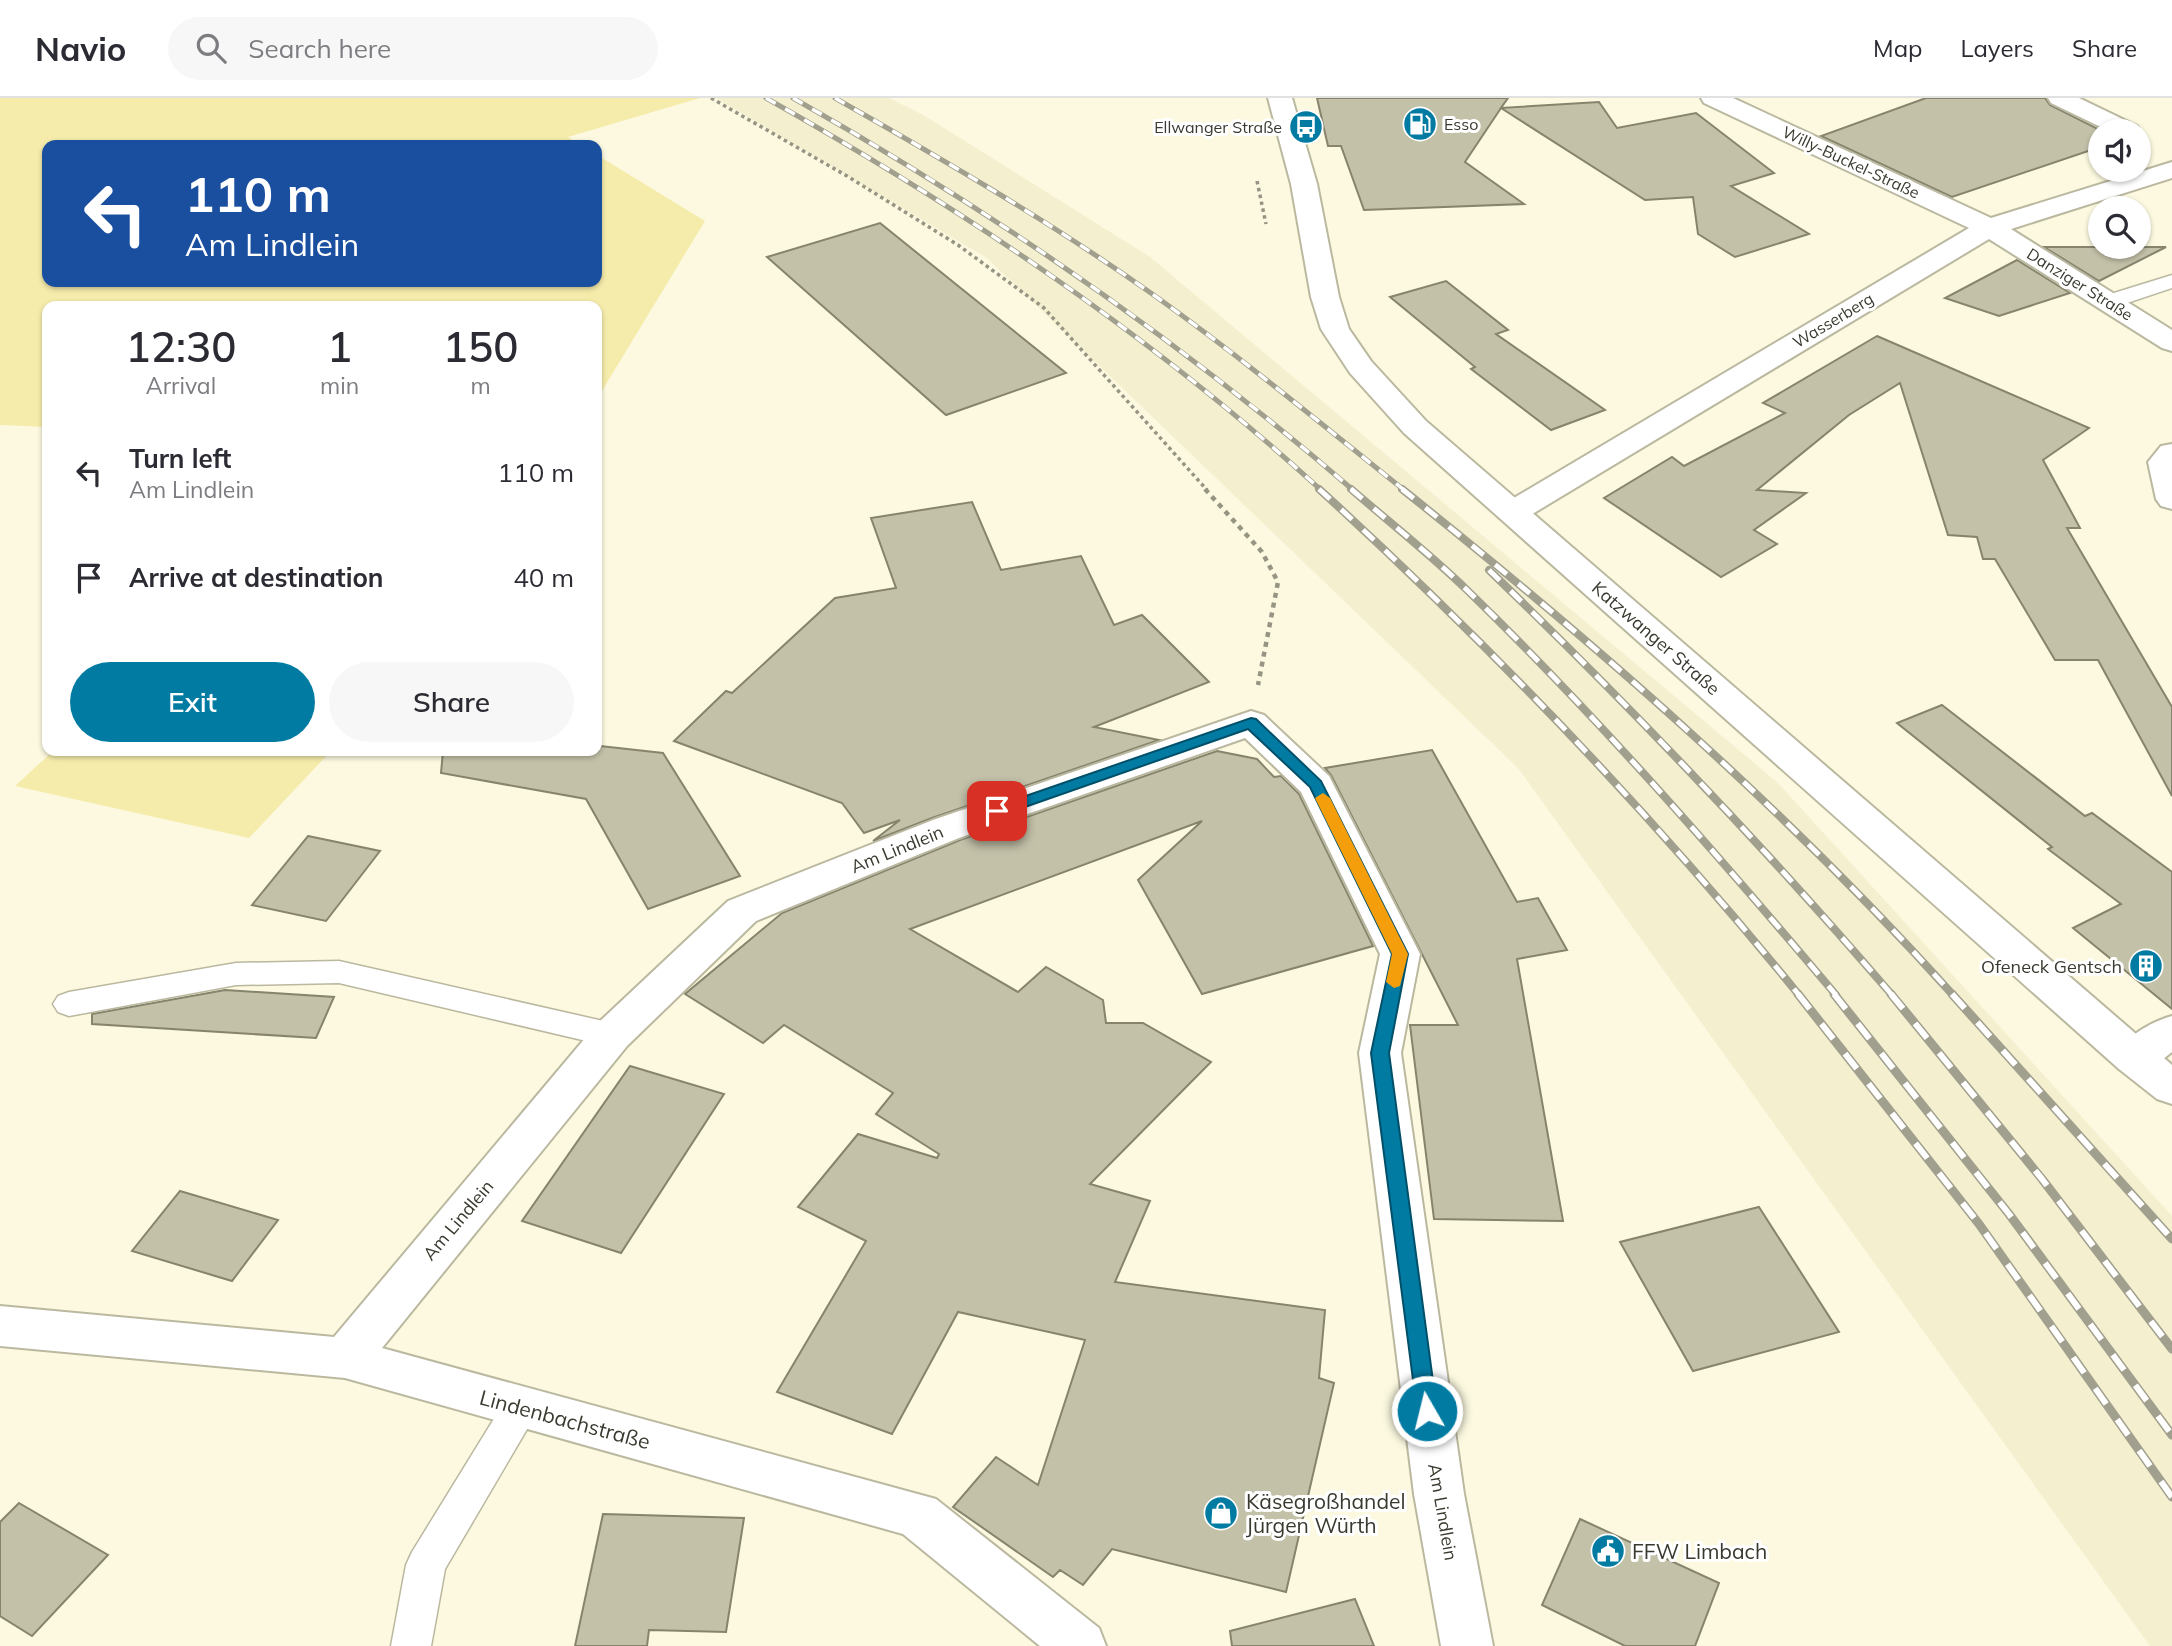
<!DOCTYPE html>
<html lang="en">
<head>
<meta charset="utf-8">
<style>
  :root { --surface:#fff; --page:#f7f7f7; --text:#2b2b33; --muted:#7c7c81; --line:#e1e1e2; --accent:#027ba3 }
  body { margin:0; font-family:Mulish,sans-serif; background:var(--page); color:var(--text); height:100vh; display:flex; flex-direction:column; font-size:26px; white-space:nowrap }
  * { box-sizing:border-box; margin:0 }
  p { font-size:23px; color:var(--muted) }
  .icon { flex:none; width:38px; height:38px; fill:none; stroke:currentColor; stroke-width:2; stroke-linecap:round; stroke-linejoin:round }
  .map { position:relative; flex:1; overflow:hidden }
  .details { position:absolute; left:42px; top:203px; width:560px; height:455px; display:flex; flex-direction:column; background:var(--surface); border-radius:14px; box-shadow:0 2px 5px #0004 }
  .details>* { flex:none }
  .banner { position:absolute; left:42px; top:42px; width:560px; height:147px; border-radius:14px; box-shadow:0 2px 5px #0004; background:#1a4fa0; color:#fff; overflow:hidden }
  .controls { position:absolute; left:2088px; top:21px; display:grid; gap:14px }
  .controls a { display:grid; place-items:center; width:63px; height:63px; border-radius:50%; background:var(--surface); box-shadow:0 2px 5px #0004; font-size:35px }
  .pin { position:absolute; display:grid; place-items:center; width:60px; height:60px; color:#fff; margin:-30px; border-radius:14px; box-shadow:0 4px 10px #0006 }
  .me { position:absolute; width:77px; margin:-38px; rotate:352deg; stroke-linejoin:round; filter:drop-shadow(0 0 5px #0008) }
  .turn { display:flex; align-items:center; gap:24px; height:147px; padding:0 28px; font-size:32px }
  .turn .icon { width:91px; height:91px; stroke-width:2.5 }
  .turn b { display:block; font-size:49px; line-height:60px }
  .eta { display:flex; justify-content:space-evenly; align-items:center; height:119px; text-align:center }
  .eta b { font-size:42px; font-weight:600; line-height:49px }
  .action { display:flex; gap:14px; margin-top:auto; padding:14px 28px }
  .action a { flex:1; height:80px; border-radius:42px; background:var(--accent); color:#fff; font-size:28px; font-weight:600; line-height:80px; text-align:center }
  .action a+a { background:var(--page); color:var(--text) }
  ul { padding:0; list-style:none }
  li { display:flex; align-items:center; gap:21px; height:105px; padding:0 28px }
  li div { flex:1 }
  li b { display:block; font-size:26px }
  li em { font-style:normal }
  header { display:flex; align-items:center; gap:42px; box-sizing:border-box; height:98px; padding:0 35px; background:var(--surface); border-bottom:2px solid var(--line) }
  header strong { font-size:33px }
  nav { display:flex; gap:38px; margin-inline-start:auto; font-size:24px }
  .search { width:490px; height:63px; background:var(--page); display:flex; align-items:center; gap:18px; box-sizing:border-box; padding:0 24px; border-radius:38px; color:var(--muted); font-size:26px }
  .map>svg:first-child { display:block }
  .built { fill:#f3efcf }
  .green { fill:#f5ecab }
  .building { fill:#c4c1a9; stroke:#86846d; stroke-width:2 }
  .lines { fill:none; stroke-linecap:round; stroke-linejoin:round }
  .service-casing { stroke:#bbb8a0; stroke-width:3 }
  .minor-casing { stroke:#bbb8a0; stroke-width:4 }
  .secondary-casing { stroke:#bbb8a0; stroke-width:4 }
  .path-far1 { stroke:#969583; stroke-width:3.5; stroke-dasharray:3.5 3.5; stroke-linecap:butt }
  .path { stroke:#969583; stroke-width:4.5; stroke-dasharray:5 5; stroke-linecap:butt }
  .service { fill:#fff; fill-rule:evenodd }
  .minor { fill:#fff; fill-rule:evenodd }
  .secondary { fill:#fff; fill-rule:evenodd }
  .rail-far2-casing { stroke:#a19f8d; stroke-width:5 }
  .rail-far1-casing { stroke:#a19f8d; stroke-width:8 }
  .rail-casing { stroke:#a19f8d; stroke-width:9 }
  .rail-far2 { stroke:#fff; stroke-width:3.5; stroke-dasharray:11; stroke-linecap:butt }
  .rail-far1 { stroke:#fff; stroke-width:5; stroke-dasharray:15; stroke-linecap:butt }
  .rail { stroke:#fff; stroke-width:6; stroke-dasharray:19; stroke-linecap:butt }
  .route { fill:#027ba3; stroke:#01506a; stroke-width:2 }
  .slow { fill:#f59e0b }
  .labels { text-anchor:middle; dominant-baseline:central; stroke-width:6; stroke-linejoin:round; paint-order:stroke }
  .far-poi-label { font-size:16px; fill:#3a392f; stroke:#fff; text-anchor:start }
  .far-street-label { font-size:16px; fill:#3a392f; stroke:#fff }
  .street-label { font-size:18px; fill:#3a392f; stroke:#fff }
  .poi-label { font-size:18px; fill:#3a392f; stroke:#fff; text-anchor:end }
  .near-street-label { font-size:21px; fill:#3a392f; stroke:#fff }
  .near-poi-label { font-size:21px; fill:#3a392f; stroke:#fff; text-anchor:start }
</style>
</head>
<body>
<header>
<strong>Navio</strong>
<div class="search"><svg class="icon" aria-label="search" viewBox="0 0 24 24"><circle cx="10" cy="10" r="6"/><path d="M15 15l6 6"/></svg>Search here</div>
<nav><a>Map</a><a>Layers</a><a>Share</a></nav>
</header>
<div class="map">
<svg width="2172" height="1548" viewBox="0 0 2172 1548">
  <rect width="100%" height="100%" fill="#fcf9e0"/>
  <!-- built -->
  <polygon class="built" points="716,0 889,0 925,18 1150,159 1778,685 2172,1118 2172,1548 2150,1548 1518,670 987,160"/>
  <!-- green -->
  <g class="green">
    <polygon points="0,0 700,0 568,39 581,47 47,47 47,184 597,184 597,57 705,123 597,301 597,208 47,208 47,329 0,327"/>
    <polygon points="53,653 331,653 249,740 15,688"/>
  </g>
  <!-- building -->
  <g class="building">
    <polygon points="1317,0 1508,0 1501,10 1599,4 1617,30 1696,15 1774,75 1731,88 1809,136 1735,159 1698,136 1693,99 1645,102 1501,10 1465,64 1524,106 1364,112 1341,48 1328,48"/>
    <polygon points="1926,0 2045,0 2050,7 2100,32 2100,49 1952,99 1821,38"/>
    <polygon points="880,125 1066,275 946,317 767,159"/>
    <polygon points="2044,149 2166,149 2099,183"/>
    <polygon points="2017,162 2070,195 1999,218 1945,200"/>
    <polygon points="1446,183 1508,232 1496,236 1605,312 1551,332 1471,271 1475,269 1390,199"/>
    <polygon points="1877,238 2089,330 2043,362 2080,430 2067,430 2172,609 2172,698 2098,562 2055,562 1995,461 1983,461 1977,439 1948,437 1900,285 1849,317 1757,392 1806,395 1754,432 1777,446 1721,479 1604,400 1672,359 1684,368 1785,315 1763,305"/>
    <polygon points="972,404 1001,472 1081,458 1114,527 1142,517 1209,584 1094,629 1159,642 932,720 873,743 900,722 864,735 842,705 674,643 726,593 732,595 835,500 896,490 871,420"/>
    <polygon points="1942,607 2085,718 2092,715 2172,774 2172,911 2073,830 2121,806 2048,751 2052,749 1897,625"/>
    <polygon points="600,648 663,655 740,778 648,811 586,701 441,675 443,653 598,653"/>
    <polygon points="1432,652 1517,804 1538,800 1567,852 1517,861 1563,1123 1434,1121 1410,927 1458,927 1331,677 1325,670"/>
    <polygon points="1217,653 1257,661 1274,679 1281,678 1299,696 1373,848 1202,896 1138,782 1202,723 910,831 1018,894 1046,869 1103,902 1106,925 1143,925 1211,964 1090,1086 1150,1103 1115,1184 1325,1212 1319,1280 1334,1285 1286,1494 1112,1451 1083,1487 1060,1472 1053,1479 953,1409 996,1359 1038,1387 1085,1242 958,1214 892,1336 777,1294 866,1143 798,1109 858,1036 937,1060 939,1056 876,1016 893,995 784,927 763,945 685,896 782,815 960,742"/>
    <polygon points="308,738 380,753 326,823 252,807"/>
    <polygon points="225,892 334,899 316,940 92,926 92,916"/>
    <polygon points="630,968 724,996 621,1155 522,1123"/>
    <polygon points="180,1093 278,1122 232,1183 132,1153"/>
    <polygon points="1759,1109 1839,1234 1693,1273 1620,1144"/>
    <polygon points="19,1405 108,1457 32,1538 0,1518 0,1424"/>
    <polygon points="603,1416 744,1420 726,1534 649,1532 647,1548 575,1548"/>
    <polygon points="1580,1421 1719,1485 1695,1548 1625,1548 1542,1507"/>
    <polygon points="1355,1501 1374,1548 1232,1548 1230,1533"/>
  </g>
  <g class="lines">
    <!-- service casing -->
    <g class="service-casing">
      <g id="service">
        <polygon points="2172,177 2172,190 2109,211 2101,209 2098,204 2101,199"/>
        <polygon points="339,863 612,925 623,929 628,937 623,945 612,949 339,885 236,887 69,918 58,914 53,906 58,898 69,894 236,865"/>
        <polygon points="521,1293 534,1298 540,1309 445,1471 431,1548 391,1548 406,1467 412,1454 508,1298"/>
      </g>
    </g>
    <!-- minor casing -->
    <g class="minor-casing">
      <g id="minor">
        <polygon points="1701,0 1733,0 1991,120 2172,64 2172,80 2011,131 2172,232 2172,253 2162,250 1989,141 1524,421 1513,424 1502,421 1497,414 1502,407 1969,130 1704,5"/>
        <polygon points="2048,0 2079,0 2137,28 2141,33 2138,36 2138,33 2109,33 2051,5"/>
        <polygon points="2172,346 2172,411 2161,408 2156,401 2148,364 2161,348"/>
        <polygon points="1251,613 1264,617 1329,678 1420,856 1401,955 1464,1396 1493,1548 1441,1548 1414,1396 1359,955 1380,856 1301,694 1245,640 959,740 756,823 627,948 382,1250 936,1401 1099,1530 1106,1548 1040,1548 903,1436 345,1280 0,1248 0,1208 334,1239 597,926 728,803 933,722"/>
        <path d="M2172,918v36c-19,15 -28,25 -53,17l-6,-11c11,-20 37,-36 59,-42z"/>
      </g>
    </g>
    <!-- secondary casing -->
    <g class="secondary-casing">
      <polygon id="secondary" points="1268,0 1292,0 1317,86 1339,199 1349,231 1371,263 1426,323 2172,967 2172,1006 2157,1001 2119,971 1404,335 1350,275 1321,231 1311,199 1291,86"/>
    </g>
    <!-- path-far1 -->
    <g class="path-far1">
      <polyline points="711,0 847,78 958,147 1044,210 1207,392"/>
      <polyline points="1257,83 1266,126"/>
    </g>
    <!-- path -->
    <polyline class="path" points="1205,391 1262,454 1278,484 1258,587"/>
    <!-- service -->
    <use href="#service" class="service"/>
    <!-- minor -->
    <use href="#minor" class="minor"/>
    <!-- secondary -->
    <use href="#secondary" class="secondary"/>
    <!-- rail-far2 casing -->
    <g class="rail-far2-casing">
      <g id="rail-far2">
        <path d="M766,0c199,112 386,238 555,392"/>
        <path d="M793,0c200,113 386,242 560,392"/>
        <path d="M835,0c107,61 212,122 313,193 88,62 172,132 256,199"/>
      </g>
    </g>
    <!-- rail-far1 casing -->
    <g class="rail-far1-casing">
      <g id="rail-far1">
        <path d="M1319,391c172,157 333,325 480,506"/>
        <path d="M1351,391c38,33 79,65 116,101 131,127 251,265 369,405"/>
        <path d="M1402,391c194,155 384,320 551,506"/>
        <path d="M1489,472c141,136 275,276 403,425"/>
      </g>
    </g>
    <!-- rail casing -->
    <g class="rail-casing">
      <g id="rail">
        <polyline points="1798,896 1979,1126 2172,1399"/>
        <polyline points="1834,896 2009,1116 2172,1337"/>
        <polyline points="1891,896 2042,1081 2172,1251"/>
        <polyline points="1952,896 2172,1141"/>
      </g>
    </g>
    <!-- rail-far2 -->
    <use href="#rail-far2" class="rail-far2"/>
    <!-- rail-far1 -->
    <use href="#rail-far1" class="rail-far1"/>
    <!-- rail -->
    <use href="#rail" class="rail"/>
  </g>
  <!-- route -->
  <polygon class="route" points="1251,620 1256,621 1321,683 1408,856 1389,955 1437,1313 1435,1320 1427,1322 1420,1320 1417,1313 1371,955 1392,856 1310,689 1248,631 1002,717 997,719 989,713 991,710"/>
  <!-- slow -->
  <polygon class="slow" points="1323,695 1330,700 1408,856 1400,888 1394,890 1386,884 1392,856 1315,700"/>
  <!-- icons -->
  <defs>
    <g id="fuel-disc" transform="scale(1.75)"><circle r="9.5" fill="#027ba3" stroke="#fff"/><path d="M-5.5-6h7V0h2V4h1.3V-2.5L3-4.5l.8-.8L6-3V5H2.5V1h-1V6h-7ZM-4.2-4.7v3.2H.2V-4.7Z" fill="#fff"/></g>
    <g id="bus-disc" transform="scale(1.75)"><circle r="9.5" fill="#027ba3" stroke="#fff"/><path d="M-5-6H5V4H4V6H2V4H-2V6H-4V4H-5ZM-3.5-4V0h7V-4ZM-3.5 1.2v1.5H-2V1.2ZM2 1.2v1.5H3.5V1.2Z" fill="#fff"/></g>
    <g id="building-disc" transform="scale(1.75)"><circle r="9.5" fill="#027ba3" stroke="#fff"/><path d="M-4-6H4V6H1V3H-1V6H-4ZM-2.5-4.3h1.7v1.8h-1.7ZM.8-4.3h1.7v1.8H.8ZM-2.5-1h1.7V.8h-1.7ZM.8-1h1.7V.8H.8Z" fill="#fff"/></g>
    <g id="shop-disc" transform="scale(1.75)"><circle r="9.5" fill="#027ba3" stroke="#fff"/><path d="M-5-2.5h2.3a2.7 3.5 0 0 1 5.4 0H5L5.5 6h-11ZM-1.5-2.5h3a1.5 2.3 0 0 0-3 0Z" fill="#fff"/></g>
    <g id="civic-disc" transform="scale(1.75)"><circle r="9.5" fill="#027ba3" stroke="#fff"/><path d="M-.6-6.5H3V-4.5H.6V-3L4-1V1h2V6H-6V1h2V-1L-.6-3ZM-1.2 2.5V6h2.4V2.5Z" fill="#fff"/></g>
  </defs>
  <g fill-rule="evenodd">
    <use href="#fuel-disc" x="1420" y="26"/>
    <use href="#bus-disc" x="1306" y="29"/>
    <use href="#building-disc" x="2146" y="868"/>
    <use href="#shop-disc" x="1221" y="1415"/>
    <use href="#civic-disc" x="1608" y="1453"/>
  </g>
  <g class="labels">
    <!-- far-poi labels -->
    <g class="far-poi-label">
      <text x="1444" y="26">Esso</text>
      <text x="1282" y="29" text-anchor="end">Ellwanger Straße</text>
    </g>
    <!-- far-street labels -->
    <g class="far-street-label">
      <text transform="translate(1851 64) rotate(25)">Willy-Buckel-Straße</text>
      <text transform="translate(2080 186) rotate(32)">Danziger Straße</text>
      <text transform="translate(1833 222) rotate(-31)">Wasserberg</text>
    </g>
    <!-- street labels -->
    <g class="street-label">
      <text transform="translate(1656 540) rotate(41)">Katzwanger Straße</text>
      <text transform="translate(897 751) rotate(-22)">Am Lindlein</text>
      <text transform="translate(458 1122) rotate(-50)">Am Lindlein</text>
      <text transform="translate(1443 1414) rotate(80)">Am Lindlein</text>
    </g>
    <!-- poi labels -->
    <g class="poi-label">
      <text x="2122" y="868">Ofeneck Gentsch</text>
    </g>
    <!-- near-street labels -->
    <g class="near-street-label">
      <text transform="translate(565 1321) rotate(15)">Lindenbachstraße</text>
    </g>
    <!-- near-poi labels -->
    <g class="near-poi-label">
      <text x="1246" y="1403">Käsegroßhandel<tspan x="1246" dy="24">Jürgen Würth</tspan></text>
      <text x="1632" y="1453">FFW Limbach</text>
    </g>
  </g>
</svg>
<div class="controls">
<a><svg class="icon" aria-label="sound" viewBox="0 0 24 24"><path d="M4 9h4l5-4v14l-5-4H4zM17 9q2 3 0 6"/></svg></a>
<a><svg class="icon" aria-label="search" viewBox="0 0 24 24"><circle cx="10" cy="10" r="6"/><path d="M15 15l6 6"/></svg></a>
</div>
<div class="pin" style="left:997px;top:713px;background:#d93025"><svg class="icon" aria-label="arrive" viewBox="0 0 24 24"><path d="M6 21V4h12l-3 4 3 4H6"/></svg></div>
<svg class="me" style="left:1427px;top:1313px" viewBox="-20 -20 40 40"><circle r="17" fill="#027ba3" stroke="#fff" stroke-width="3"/><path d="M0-11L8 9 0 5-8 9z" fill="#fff"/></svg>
<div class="banner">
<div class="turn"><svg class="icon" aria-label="left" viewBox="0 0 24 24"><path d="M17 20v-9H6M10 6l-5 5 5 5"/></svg><div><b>110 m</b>Am Lindlein</div></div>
</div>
<section class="details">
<div class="eta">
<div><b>12:30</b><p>Arrival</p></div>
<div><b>1</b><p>min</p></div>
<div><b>150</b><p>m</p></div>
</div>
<ul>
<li><svg class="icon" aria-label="left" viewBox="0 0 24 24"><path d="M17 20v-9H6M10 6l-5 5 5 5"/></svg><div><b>Turn left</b><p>Am Lindlein</p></div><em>110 m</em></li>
<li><svg class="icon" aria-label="arrive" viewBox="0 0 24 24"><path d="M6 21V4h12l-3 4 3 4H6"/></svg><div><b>Arrive at destination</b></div><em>40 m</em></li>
</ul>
<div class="action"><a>Exit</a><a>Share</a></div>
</section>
</div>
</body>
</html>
